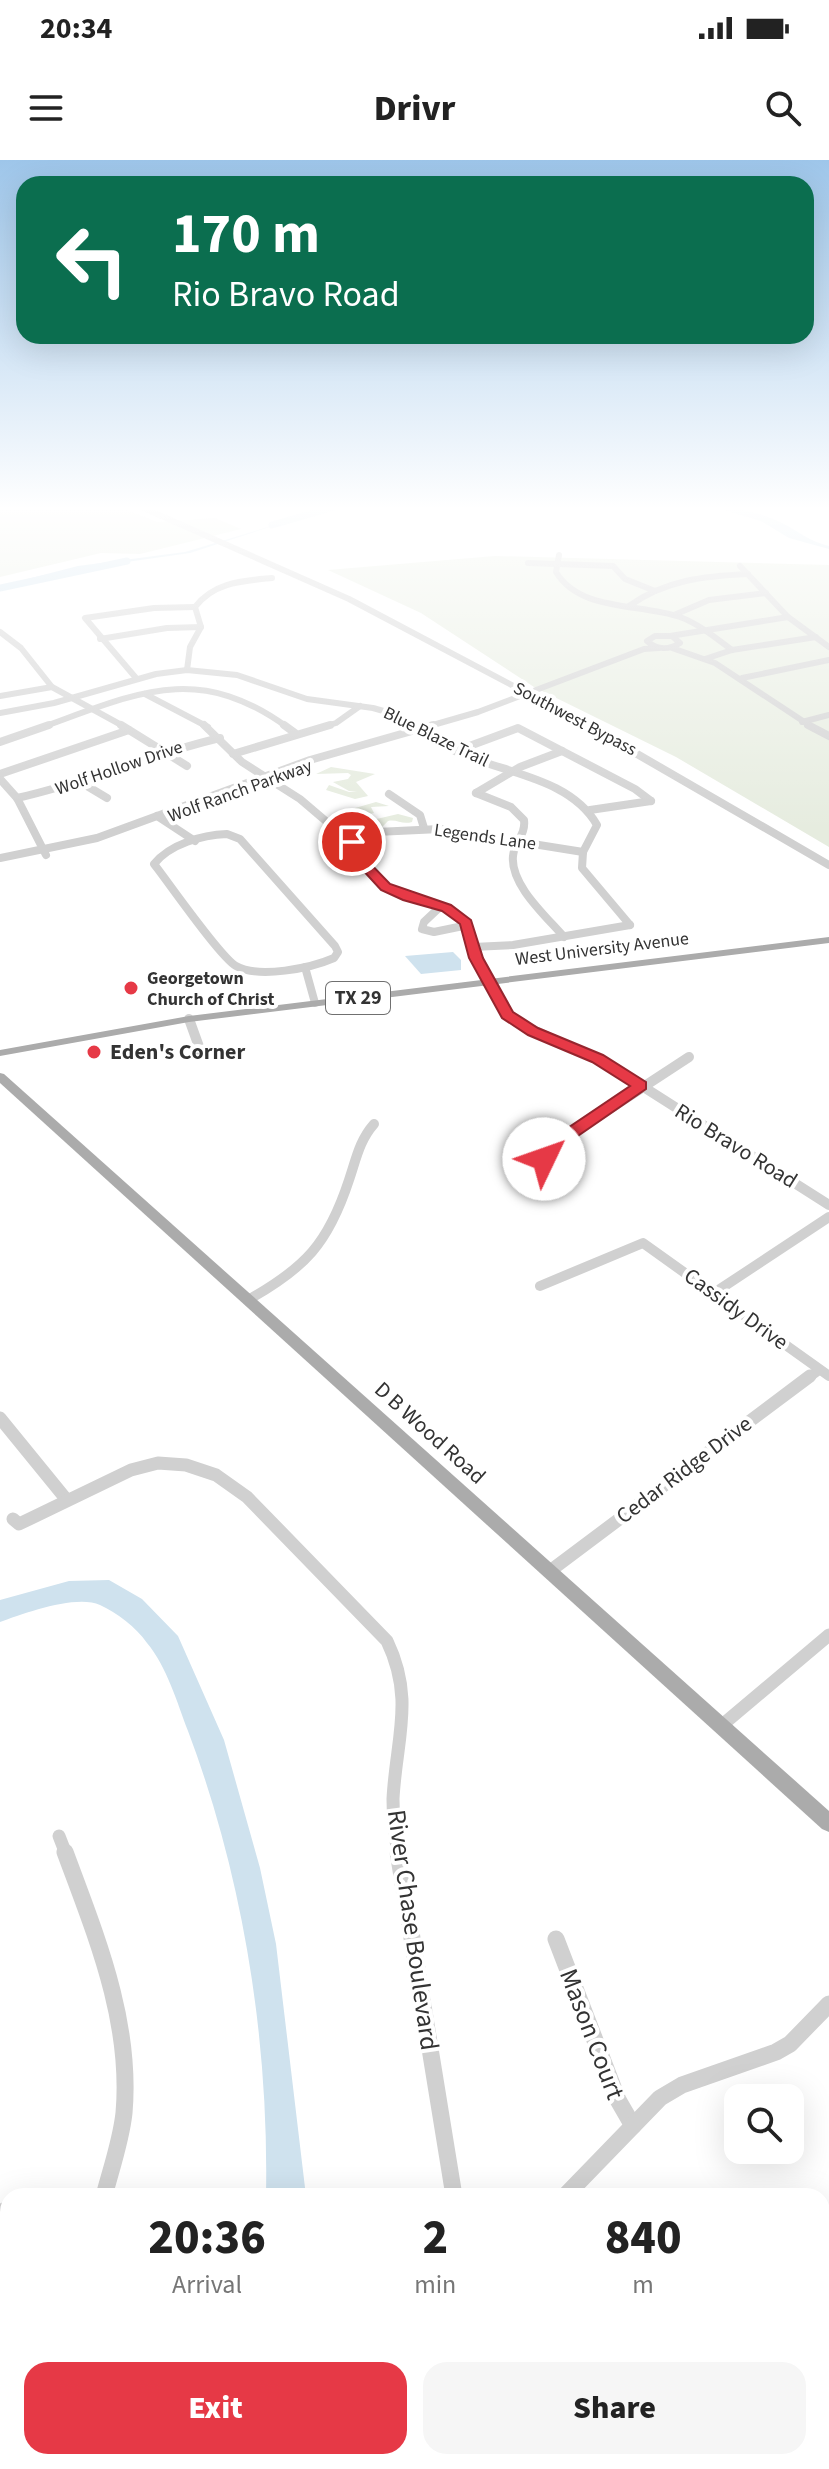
<!DOCTYPE html>
<html lang="en">
<head>
<meta charset="utf-8">
<style>
  :root { --surface:#fff; --page:#f6f6f6; --text:#222; --muted:#767676; --accent:#e63946 }
  body { margin:0; font-family:"Source Sans 3",sans-serif; background:var(--page); color:var(--text); height:100vh; display:flex; flex-direction:column; font-size:30px; white-space:nowrap }
  * { box-sizing:border-box; margin:0 }
  p { font-size:26px; color:var(--muted) }
  .icon { flex:none; width:44px; height:44px; fill:none; stroke:currentColor; stroke-width:2; stroke-linecap:round; stroke-linejoin:round }
  .map { position:relative; flex:1; overflow:hidden }
  .panel { position:absolute; left:0px; top:2028px; width:830px; height:282px; display:flex; flex-direction:column; background:var(--surface); border-radius:24px 24px 0 0; box-shadow:0 8px 32px #0002 }
  .panel>* { flex:none }
  .guide { position:absolute; left:16px; top:16px; width:798px; height:168px; border-radius:24px; box-shadow:0 8px 32px #0002; background:#0b6e4f; color:#fff; overflow:hidden }
  .controls { position:absolute; left:724px; top:1924px; display:grid; gap:16px }
  .controls a { display:grid; place-items:center; width:80px; height:80px; border-radius:16px; background:var(--surface); box-shadow:0 8px 32px #0002; font-size:40px }
  .pin { position:absolute; display:grid; place-items:center; width:68px; height:68px; color:#fff; margin:-34px; border:4px solid #fff; border-radius:50%; box-shadow:0 2px 8px #0007 }
  .me { position:absolute; width:88px; margin:-44px; rotate:48deg; stroke-linejoin:round; filter:drop-shadow(0 0 6px #0008) }
  .turn { display:flex; align-items:center; gap:28px; height:168px; padding:0 24px; font-size:36px }
  .turn .icon { width:104px; height:104px; stroke-width:2.5 }
  .turn b { display:block; font-size:56px; line-height:68px }
  .eta { display:flex; justify-content:space-evenly; align-items:center; height:136px; text-align:center }
  .eta b { font-size:48px; font-weight:800; line-height:56px }
  .cta { display:flex; gap:16px; margin-top:auto; padding:16px 24px }
  .cta a { flex:1; height:92px; border-radius:24px; background:var(--accent); color:#fff; font-size:32px; font-weight:800; line-height:92px; text-align:center }
  .cta a+a { background:var(--page); color:var(--text) }
  .status { display:flex; justify-content:space-between; align-items:center; height:56px; padding:0 40px; background:var(--surface); direction:ltr }
  .status svg { height:22px; fill:currentColor }
  header { display:flex; justify-content:space-between; align-items:center; height:104px; padding:0 24px; background:var(--surface); font-size:36px; font-weight:800 }
  .map>svg:first-child { display:block }
  .green { fill:#e6ecdf }
  .water { fill:#cfe2ee }
  .lines { fill:none; stroke-linecap:round; stroke-linejoin:round }
  .river { stroke:#cfe2ee; stroke-width:7 }
  .minor-far4 { stroke:#d0d0d0; stroke-width:6 }
  .minor-far3 { stroke:#d0d0d0; stroke-width:8 }
  .minor-far2 { stroke:#d0d0d0; stroke-width:10 }
  .minor-far1 { stroke:#d0d0d0; stroke-width:13 }
  .minor { stroke:#d0d0d0; stroke-width:17 }
  .major { fill:#ababab; fill-rule:evenodd }
  .route { fill:#e63946; stroke:#96252e; stroke-width:2 }
  .poi-dot { fill:#e63946; stroke:#fff; stroke-width:3 }
  .labels { text-anchor:middle; dominant-baseline:central; stroke-width:8; stroke-linejoin:round; paint-order:stroke }
  .far-street-label { font-size:18px; fill:#333; stroke:#fff }
  .far-poi-label { font-size:18px; font-weight:bold; fill:#333; stroke:#fff; text-anchor:start }
  .shield { fill:#fff; stroke:#707070; stroke-width:2 }
  .shield-label { font-size:20px; font-weight:bold; fill:#333 }
  .poi-label { font-size:22px; font-weight:bold; fill:#333; stroke:#fff; text-anchor:start }
  .street-label { font-size:22px; fill:#333; stroke:#fff }
  .near-street-label { font-size:26px; fill:#333; stroke:#fff }
</style>
</head>
<body>
<div class="status"><b>20:34</b><svg viewBox="0 0 49 12"><path d="M0 12V9h3v3zM5 12V6h3v6zM10 12V3h3v9zM15 12V0h3v12zM26 1h20v11H26zM47 4h2v5h-2z"/></svg></div>
<header><svg class="icon" aria-label="menu" viewBox="0 0 24 24"><path d="M4 6h16M4 12h16M4 18h16"/></svg>Drivr<svg class="icon" aria-label="search" viewBox="0 0 24 24"><circle cx="10" cy="10" r="6"/><path d="M15 15l6 6"/></svg></header>
<div class="map">
<svg width="829" height="2309" viewBox="0 0 829 2309">
  <rect width="100%" height="100%" fill="#fff"/>
  <!-- green -->
  <g class="green">
    <polygon points="0,346 118,346 157,362 215,358 241,369 140,394 101,393 0,417"/>
    <polygon points="495,396 829,405 829,687 676,597 534,527 421,453 328,410"/>
    <polygon points="331,607 375,614 356,622 368,636 355,639 326,630 329,625 349,632 357,631 349,631 333,622 348,619 351,615 348,613 316,614"/>
    <path d="M376,642l13,4 -18,1 3,6 -13,3 7,5 30,-7 15,4 -1,4c-10,3 -15,-3 -24,-1l-6,6 -9,-4 -2,4 -24,1 -3,-5 13,-8 -2,-7z"/>
  </g>
  <!-- water -->
  <g class="water">
    <path d="M710,346c23,0 53,7 74,18 15,8 27,18 45,22v3l-40,-11 -28,-17z"/>
    <polygon points="288,361 190,393 70,410 0,426 78,406 185,392"/>
    <polygon points="453,792 461,800 461,810 421,814 405,796"/>
    <path d="M109,1420l33,19 36,37 46,104 36,128 16,76 30,252h-40c3,-157 -23,-319 -78,-465 -11,-29 -21,-64 -41,-88 -11,-16 -30,-30 -47,-38 -23,-11 -76,8 -100,17v-22l69,-19z"/>
  </g>
  <g class="lines">
    <!-- river -->
    <g class="river">
      <polyline points="272,365 338,346"/>
      <polyline points="0,428 127,401"/>
    </g>
    <!-- minor-far4 -->
    <g class="minor-far4">
      <polyline points="139,346 349,439 591,567"/>
      <path d="M559,395l-3,17c24,40 84,31 124,45 19,7 36,21 52,33"/>
      <polyline points="528,403 613,406 625,419 655,431"/>
      <polyline points="740,406 788,457 829,487"/>
      <path d="M629,446c36,-26 76,-30 119,-32"/>
      <polyline points="674,455 709,440 766,433"/>
      <polyline points="0,472 21,488 52,527 125,567"/>
      <path d="M655,476h17l8,7c-11,7 -23,7 -33,-2z"/>
      <polyline points="670,476 788,457"/>
      <polyline points="100,479 167,468 201,467"/>
      <polyline points="672,488 715,503 812,567"/>
      <polyline points="705,499 732,490 816,477"/>
      <path d="M187,510l3,-23 11,-20 -6,-20c19,-25 47,-26 77,-29"/>
      <polyline points="136,518 85,458 154,448 195,447"/>
      <polyline points="742,518 829,500"/>
      <polyline points="145,534 208,567"/>
      <polyline points="0,536 52,527"/>
      <polyline points="0,553 54,543 156,514 187,510 237,515 307,539 373,548 394,554 415,567"/>
      <polyline points="802,562 829,555"/>
      <path d="M43,567c94,-34 154,-65 244,0"/>
      <polyline points="323,567 336,563 360,546"/>
      <polyline points="426,567 478,552 644,489 659,488"/>
    </g>
    <!-- minor-far3 -->
    <g class="minor-far3">
      <polyline points="121,565 187,606"/>
      <polyline points="204,565 242,602 300,639 334,668 355,673 440,669 583,692"/>
      <polyline points="284,565 295,573"/>
      <path d="M412,565c14,8 28,18 43,26 46,22 115,26 142,74l-14,27 -1,16 48,57"/>
      <polyline points="587,565 829,705"/>
      <polyline points="808,565 829,576"/>
      <polyline points="0,582 49,565"/>
      <polyline points="456,591 518,568 635,629 651,641"/>
      <polyline points="233,594 330,565"/>
      <polyline points="0,614 129,570"/>
      <polyline points="0,619 17,638 46,695"/>
      <polyline points="82,623 107,638"/>
      <path d="M476,633l35,14 13,13c2,15 -10,22 -11,36 -3,29 34,61 51,81"/>
      <polyline points="476,633 520,607 562,591"/>
      <polyline points="389,634 420,655 424,668"/>
      <path d="M17,638c69,-15 134,-44 203,-60"/>
      <polyline points="590,650 651,641"/>
      <polyline points="157,656 195,681"/>
      <polyline points="355,673 352,691 385,727 447,748 464,760 470,770 476,798 505,851"/>
      <path d="M227,674l13,5 95,107 3,6 -4,6c-23,10 -75,21 -98,8 -16,-9 -67,-83 -82,-102 16,-20 48,-29 73,-30z"/>
      <polyline points="0,698 97,678 310,600 433,565"/>
      <polyline points="441,746 424,762 422,769 434,772 468,765"/>
      <polyline points="473,787 513,785 630,765"/>
      <polyline points="305,807 315,843"/>
    </g>
    <!-- minor-far2 -->
    <g class="minor-far2">
      <polyline points="504,849 516,862 609,905 829,1045"/>
      <polyline points="189,859 202,895"/>
      <polyline points="544,999 553,986 689,897"/>
      <polyline points="540,1126 643,1083 829,1216"/>
      <polyline points="714,1133 829,1057"/>
      <path d="M248,1140c57,-32 80,-56 101,-120 7,-20 10,-39 25,-56"/>
      <polyline points="808,1218 819,1210"/>
    </g>
    <!-- minor-far1 -->
    <g class="minor-far1">
      <polyline points="0,1258 66,1339"/>
      <path d="M13,1359l6,5 112,-54 27,-7 28,2 30,10 31,22 140,144c28,58 9,98 6,158 0,18 2,37 5,55"/>
      <polyline points="550,1411 810,1216"/>
      <polyline points="721,1566 829,1475"/>
      <polyline points="59,1676 66,1694"/>
    </g>
    <!-- minor -->
    <g class="minor">
      <path d="M65,1692c31,84 67,169 59,261 -3,28 -13,56 -20,83"/>
      <polyline points="398,1692 454,2036"/>
      <polyline points="556,1779 618,1940 633,1966"/>
      <polyline points="565,2036 660,1938 682,1925 776,1892 790,1884 829,1844"/>
      <polyline points="0,2053 8,2049"/>
      <polyline points="496,2302 497,2309"/>
    </g>
    <!-- major -->
    <g class="major">
      <polygon points="829,777 829,783 189,862 0,896 0,890 189,856"/>
      <polygon points="0,913 4,914 829,1651 829,1672 822,1669 0,923"/>
    </g>
  </g>
  <!-- sky -->
  <linearGradient id="sky" x2="0" y2="1"><stop stop-color="#9ec6ea"/><stop offset="0.52" stop-color="#fff"/><stop offset="1" stop-color="#fff" stop-opacity="0"/></linearGradient>
  <rect width="829" height="670" fill="url(#sky)"/>
  <!-- route -->
  <polygon class="route" points="348,679 356,679 361,694 390,724 451,745 471,760 483,798 513,852 538,868 603,895 646,922 646,929 559,989 550,1002 538,1002 536,999 547,982 630,926 592,902 528,875 502,858 469,798 460,764 442,751 403,740 381,730 349,695"/>
  <!-- markers -->
  <g class="poi-dot">
    <circle cx="131" cy="828" r="8"/>
    <circle cx="94" cy="892" r="8"/>
  </g>
  <g class="labels">
    <!-- far-street labels -->
    <g class="far-street-label">
      <text transform="translate(575 559) rotate(28)">Southwest Bypass</text>
      <text transform="translate(436 577) rotate(26)">Blue Blaze Trail</text>
      <text transform="translate(119 608) rotate(-19)">Wolf Hollow Drive</text>
      <text transform="translate(240 631) rotate(-20)">Wolf Ranch Parkway</text>
      <text transform="translate(485 677) rotate(8)">Legends Lane</text>
      <text transform="translate(602 789) rotate(-7)">West University Avenue</text>
    </g>
    <!-- far-poi labels -->
    <g class="far-poi-label">
      <text x="147" y="818">Georgetown<tspan x="147" dy="21">Church of Christ</tspan></text>
    </g>
    <!-- shield labels -->
    <rect class="shield" x="326" y="822" width="64" height="32" rx="6"/>
    <g class="shield-label">
      <text x="358" y="838">TX 29</text>
    </g>
    <!-- poi labels -->
    <g class="poi-label">
      <text x="110" y="892">Eden's Corner</text>
    </g>
    <!-- street labels -->
    <g class="street-label">
      <text transform="translate(736 986) rotate(32)">Rio Bravo Road</text>
      <text transform="translate(736 1149) rotate(36)">Cassidy Drive</text>
      <text transform="translate(430 1273) rotate(42)">D B Wood Road</text>
      <text transform="translate(684 1310) rotate(-37)">Cedar Ridge Drive</text>
    </g>
    <!-- near-street labels -->
    <g class="near-street-label">
      <text transform="translate(413 1770) rotate(82)">River Chase Boulevard</text>
      <text transform="translate(592 1874) rotate(69)">Mason Court</text>
    </g>
  </g>
</svg>
<div class="controls">
<a><svg class="icon" aria-label="search" viewBox="0 0 24 24"><circle cx="10" cy="10" r="6"/><path d="M15 15l6 6"/></svg></a>
</div>
<div class="pin" style="left:352px;top:682px;background:#d93025"><svg class="icon" aria-label="arrive" viewBox="0 0 24 24"><path d="M6 21V4h12l-3 4 3 4H6"/></svg></div>
<svg class="me" style="left:544px;top:999px" viewBox="-20 -20 40 40"><circle r="19" fill="#fff"/><path d="M0-13L10 11 0 6-10 11z" fill="#e63946"/></svg>
<div class="guide">
<div class="turn"><svg class="icon" aria-label="left" viewBox="0 0 24 24"><path d="M17 20v-9H6M10 6l-5 5 5 5"/></svg><div><b>170 m</b>Rio Bravo Road</div></div>
</div>
<section class="panel">
<div class="eta">
<div><b>20:36</b><p>Arrival</p></div>
<div><b>2</b><p>min</p></div>
<div><b>840</b><p>m</p></div>
</div>
<div class="cta"><a>Exit</a><a>Share</a></div>
</section>
</div>
</body>
</html>
